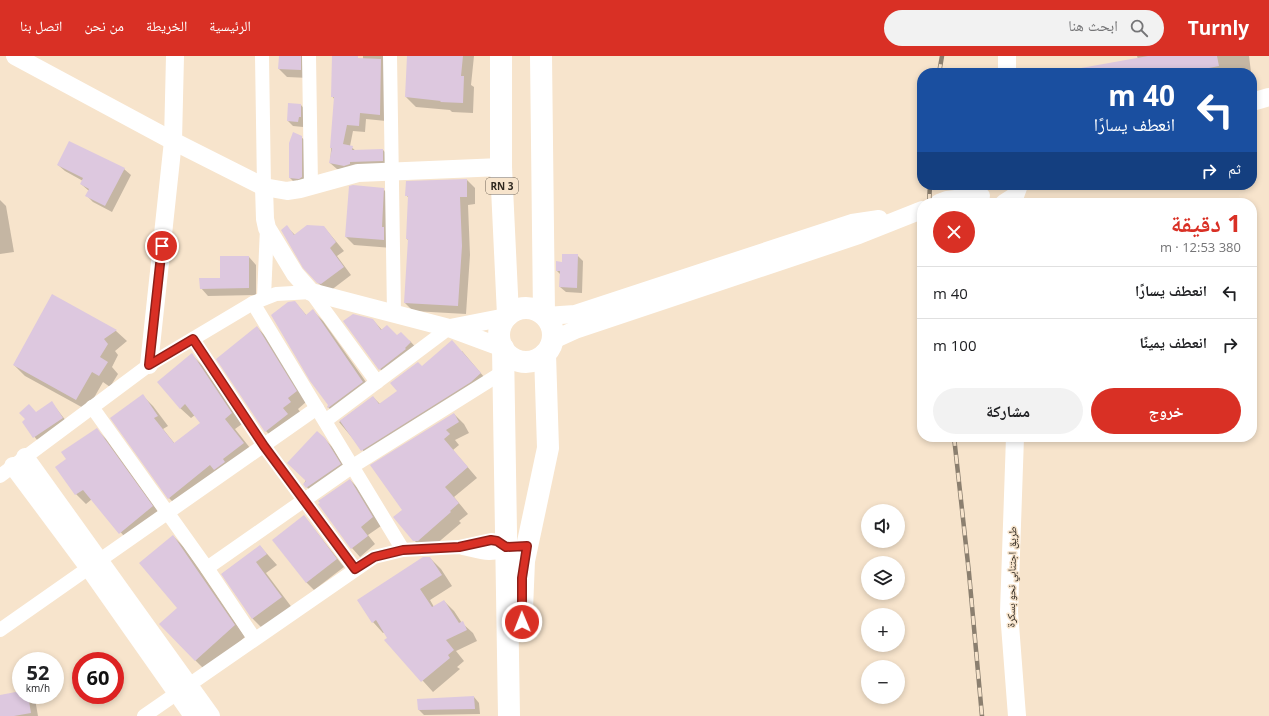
<!DOCTYPE html>
<html lang="ar">
<head>
<meta charset="utf-8">
<style>
  :root { --surface:#fff; --page:#f2f2f2; --text:#202124; --muted:#757577; --line:#e0e0e0; --accent:#d93025 }
  body { margin:0; font-family:"Open Sans","Noto Naskh Arabic",sans-serif; background:var(--page); color:var(--text); direction:rtl; height:100vh; display:flex; flex-direction:column; font-size:15px; white-space:nowrap }
  * { box-sizing:border-box; margin:0 }
  p { font-size:13px; color:var(--muted) }
  .icon { flex:none; width:22px; height:22px; fill:none; stroke:currentColor; stroke-width:2; stroke-linecap:round; stroke-linejoin:round }
  .map { position:relative; flex:1; overflow:hidden; direction:ltr }
  .sheet { position:absolute; left:917px; top:142px; width:340px; height:244px; display:flex; flex-direction:column; background:var(--surface); border-radius:16px; box-shadow:0 2px 6px #0003; direction:rtl }
  .sheet>* { flex:none }
  .guide { position:absolute; left:917px; top:12px; width:340px; height:122px; border-radius:16px; box-shadow:0 2px 6px #0003; direction:rtl; background:#1a4fa0; color:#fff; overflow:hidden }
  .fabs { position:absolute; left:861px; top:448px; display:grid; gap:8px }
  .fabs a { display:grid; place-items:center; width:44px; height:44px; border-radius:50%; background:var(--surface); box-shadow:0 2px 6px #0003; font-size:20px }
  .speed { position:absolute; left:12px; top:596px; display:flex; gap:8px; font-size:20px; font-weight:700; text-align:center }
  .speed>* { display:grid; place-content:center; width:52px; height:52px; border-radius:50%; background:var(--surface); box-shadow:0 2px 6px #0003; line-height:1 }
  .speed small { font-size:10px; font-weight:400 }
  .speed .limit { border:6px solid #d22; background:#fff; color:#111 }
  .pin { position:absolute; display:grid; place-items:center; width:34px; height:34px; color:#fff; margin:-17px; border:2px solid #fff; border-radius:50%; box-shadow:0 1px 4px #0007 }
  .me { position:absolute; width:44px; margin:-22px; rotate:359deg; stroke-linejoin:round; filter:drop-shadow(0 0 3px #0008) }
  .turn { display:flex; align-items:center; gap:14px; height:84px; padding:0 16px; font-size:18px }
  .turn .icon { width:52px; height:52px; stroke-width:2.5 }
  .turn b { display:block; font-size:28px; line-height:34px }
  .then { display:flex; align-items:center; height:38px; padding:0 16px; background:#0003; gap:8px; font-size:15px }
  .round { display:grid; place-items:center; flex:none; width:42px; height:42px; border-radius:21px; background:var(--page) }
  .headline { display:flex; align-items:center; justify-content:space-between; height:68px; padding:0 16px }
  h1 { font-size:24px; font-weight:700; line-height:30px; color:var(--accent) }
  .action { display:flex; gap:8px; margin-top:auto; padding:8px 16px }
  .action a { flex:1; height:46px; border-radius:24px; background:var(--accent); color:#fff; font-size:16px; font-weight:700; line-height:46px; text-align:center }
  .action a+a { background:var(--page); color:var(--text) }
  ul { padding:0; list-style:none }
  li { display:flex; align-items:center; gap:12px; height:52px; padding:0 16px; border-top:1px solid var(--line) }
  li div { flex:1 }
  li b { display:block; font-size:15px }
  li em { font-style:normal }
  header { display:flex; align-items:center; gap:24px; box-sizing:border-box; height:56px; padding:0 20px; background:var(--accent); color:#fff }
  header strong { font-size:19px }
  nav { display:flex; gap:22px; margin-inline-start:auto; font-size:14px }
  .search { width:280px; height:36px; background:var(--page); display:flex; align-items:center; gap:10px; box-sizing:border-box; padding:0 14px; border-radius:22px; color:var(--muted); font-size:15px }
  .map>svg:first-child { display:block }
  .shadow { fill:#0003 }
  .building { fill:#ddc8df }
  .lines { fill:none; stroke-linecap:round; stroke-linejoin:round }
  .minor { stroke:#fff; stroke-width:14 }
  .tertiary { stroke:#fff; stroke-width:18 }
  .primary { stroke:#fff; stroke-width:22 }
  .rail-casing { stroke:#8b7f6f; stroke-width:4.5 }
  .rail { stroke:#f7e4cc; stroke-width:3; stroke-dasharray:9; stroke-linecap:butt }
  .route-casing { stroke:#8d1f18; stroke-width:10 }
  .route { stroke:#d93025; stroke-width:7 }
  .labels { text-anchor:middle; dominant-baseline:central; stroke-width:3; stroke-linejoin:round; paint-order:stroke }
  .shield { fill:#f7e4cc; stroke:#6c6154; stroke-width:1 }
  .shield-label { font-size:10px; font-weight:bold; fill:#302920 }
  .street-label { font-size:11px; fill:#302920; stroke:#f7e4cc }
</style>
</head>
<body>
<header>
<strong>Turnly</strong>
<div class="search"><svg class="icon" aria-label="search" viewBox="0 0 24 24"><circle cx="10" cy="10" r="6"/><path d="M15 15l6 6"/></svg>ابحث هنا</div>
<nav><a>الرئيسية</a><a>الخريطة</a><a>من نحن</a><a>اتصل بنا</a></nav>
</header>
<div class="map">
<svg width="1269" height="660" viewBox="0 0 1269 660">
  <rect width="100%" height="100%" fill="#f7e4cc"/>
  <!-- shadow -->
  <g class="shadow">
    <polygon points="280,0 315,0 309,22 287,21 279,13"/>
    <polygon points="332,0 356,0 356,5 363,5 363,0 386,0 386,65 366,63 365,76 353,75 350,90 356,95 383,94 389,100 389,111 351,116 337,113 330,107 335,44 332,40"/>
    <polygon points="408,0 474,0 471,29 474,31 473,57 452,56 450,54 416,51 406,41"/>
    <polygon points="1137,0 1249,0 1251,16 1098,17 1138,3"/>
    <polygon points="301,49 306,55 303,71 293,70 288,65"/>
    <polygon points="301,81 307,86 307,127 295,127 290,122"/>
    <polygon points="58,109 124,113 131,119 112,156 93,146 87,140 89,135 81,128 83,125 65,115"/>
    <polygon points="467,124 475,132 475,148 468,149 470,199 466,258 413,255 405,247 409,185 407,183 409,142 406,139"/>
    <polygon points="383,133 391,141 392,192 354,189 346,181"/>
    <polygon points="0,144 6,150 14,196 0,198"/>
    <polygon points="287,171 295,179 324,171 344,195 337,200 351,219 330,235 326,234 317,226"/>
    <polygon points="577,199 583,205 582,237 566,236 560,231 561,219 557,215 563,207"/>
    <polygon points="249,201 256,209 256,239 208,240 201,232 221,223"/>
    <polygon points="52,240 116,275 127,285 115,295 118,299 112,311 118,318 110,331 103,326 87,354 25,320 14,309"/>
    <polygon points="295,246 307,260 313,255 323,265 373,336 339,362 328,351 330,350"/>
    <polygon points="373,264 382,274 410,285 419,295 388,322 380,313"/>
    <polygon points="257,271 267,282 306,346 298,353 301,357 276,386 266,375"/>
    <polygon points="462,295 490,328 371,404 339,366 373,341 380,348 399,336 422,311"/>
    <polygon points="192,299 202,309 242,368 235,373 254,397 179,452 169,442 143,340 153,350 168,370 163,373 175,388 201,367 195,359 191,362 180,352"/>
    <polygon points="52,347 70,370 41,389 23,366"/>
    <polygon points="454,358 464,368 469,377 455,384 459,389 453,394 477,422 454,441 468,458 459,465 461,467 428,495 424,495 414,484 403,454"/>
    <polygon points="97,374 106,383 162,461 130,487 92,443 86,448 76,438 67,403"/>
    <polygon points="325,383 333,392 348,417 315,440 304,428"/>
    <polygon points="350,424 358,432 381,470 368,479 375,488 360,501 352,492"/>
    <polygon points="304,460 344,511 314,534 306,526"/>
    <polygon points="173,480 184,491 245,581 206,615 195,604 179,552"/>
    <polygon points="260,490 277,509 266,517 293,553 264,574 253,563 222,518"/>
    <polygon points="430,502 441,513 452,530 430,544 434,551 444,545 454,555 462,567 473,577 477,585 456,595 464,605 457,611 460,613 433,636 386,584 389,582 385,576 383,577 373,566"/>
    <polygon points="21,636 21,639 31,639 35,643 38,660 0,660 0,640"/>
    <polygon points="474,641 479,647 480,658 424,659 419,654"/>
  </g>
  <!-- building -->
  <g class="building">
    <polygon points="279,0 301,0 301,14 278,13"/>
    <polygon points="332,0 358,0 358,2 381,3 380,59 360,57 359,70 347,69 343,88 353,90 352,94 383,93 383,105 350,106 350,108 344,110 329,107 332,92 330,92 334,41 331,41"/>
    <polygon points="407,0 463,0 461,20 464,20 463,47 440,46 441,45 405,41"/>
    <polygon points="1148,0 1217,0 1219,10 1184,17 1082,17 1081,12"/>
    <polygon points="288,47 301,48 301,61 299,61 298,66 287,65"/>
    <polygon points="293,76 302,80 302,121 299,123 289,122 289,87"/>
    <polygon points="69,85 125,112 105,150 85,140 89,133 80,128 83,122 57,109"/>
    <polygon points="467,123 467,141 460,141 462,190 458,250 404,247 408,183 406,183 408,140 405,140 406,125"/>
    <polygon points="353,129 384,132 382,171 384,171 384,184 345,181 349,130"/>
    <polygon points="287,169 294,179 307,169 324,170 336,186 330,192 344,211 321,228 317,227 303,212 281,174"/>
    <polygon points="562,198 578,198 577,232 559,231 560,215 556,215 556,205 562,206"/>
    <polygon points="220,200 249,200 249,232 200,233 199,222 220,222"/>
    <polygon points="52,238 117,274 104,283 108,288 100,301 108,306 99,320 92,316 76,344 13,309"/>
    <polygon points="295,245 306,259 313,253 363,326 328,352 327,351 328,349 310,325 271,259 288,246"/>
    <polygon points="353,258 373,263 381,274 387,269 397,279 401,276 411,286 405,292 406,293 379,314 343,265"/>
    <polygon points="257,270 297,335 288,342 291,346 283,352 288,358 265,376 216,303"/>
    <polygon points="452,284 481,317 471,326 361,395 340,365 338,366 373,340 379,348 397,335 390,327 418,306 422,310"/>
    <polygon points="192,297 232,357 225,363 244,387 223,403 225,406 214,414 210,409 168,443 110,362 143,338 158,360 154,362 174,387 200,367 185,348 180,353 157,326"/>
    <polygon points="52,345 63,362 33,382 22,366 25,363 19,357 29,348 36,356"/>
    <polygon points="454,357 459,366 446,374 450,378 444,383 468,411 445,431 459,447 450,455 451,456 418,485 413,485 393,461 402,454 370,409"/>
    <polygon points="97,372 153,450 119,478 83,434 75,439 55,411 66,403 61,396"/>
    <polygon points="317,375 325,382 341,408 306,432 303,428 306,425 287,407"/>
    <polygon points="350,423 373,461 361,471 368,480 351,493 318,448 320,447 318,445"/>
    <polygon points="304,459 337,503 306,527 272,484"/>
    <polygon points="173,479 235,569 195,605 159,568 177,552 139,507"/>
    <polygon points="260,489 267,498 256,506 282,541 252,563 221,518"/>
    <polygon points="423,501 430,501 442,519 420,533 432,551 444,544 459,567 463,565 467,574 446,584 454,594 448,599 450,602 421,626 384,584 387,582 376,564 372,567 357,544"/>
    <polygon points="21,635 21,639 28,639 31,657 14,660 0,660 0,639"/>
    <polygon points="474,640 475,653 418,654 417,643"/>
  </g>
  <g class="lines">
    <!-- minor -->
    <g class="minor">
      <polyline points="262,0 264,131"/>
      <polyline points="309,0 311,129"/>
      <polyline points="390,0 394,257"/>
      <polyline points="264,241 267,172"/>
      <polyline points="253,247 403,494"/>
      <polyline points="193,283 264,390 355,513"/>
      <polyline points="92,351 207,512 254,582"/>
      <polyline points="325,365 449,272"/>
      <polyline points="0,420 149,309 253,247 276,238 311,236 377,326"/>
      <polyline points="207,512 353,410 503,316"/>
      <polyline points="0,574 317,352"/>
      <path d="M144,660l230,-159 29,-7 56,-3 32,-7 6,1 9,6c-12,12 -31,3 -47,0"/>
    </g>
    <!-- tertiary -->
    <g class="tertiary">
      <polyline points="15,0 173,85 264,131 287,135 300,133 358,117 501,111"/>
      <polyline points="1007,0 1007,17"/>
      <polyline points="1252,46 1269,41"/>
      <polyline points="264,131 265,163 267,172 295,218 311,236 449,272 503,292"/>
      <polyline points="939,147 947,144 981,140"/>
      <polyline points="1004,147 1015,140 1019,129"/>
      <polyline points="546,260 575,258 852,167 879,163"/>
      <polyline points="450,272 506,261"/>
      <polyline points="553,284 575,274 859,179 922,154"/>
      <polyline points="149,309 173,85 175,0"/>
      <polyline points="1015,381 1009,556 1017,660"/>
      <polyline points="25,401 211,660"/>
      <polyline points="13,410 89,512 193,660"/>
    </g>
    <!-- primary -->
    <g class="primary">
      <polyline points="501,0 501,111 508,259"/>
      <polyline points="541,0 544,258"/>
      <circle cx="526" cy="279" r="27"/>
      <polyline points="503,292 509,660"/>
      <polyline points="522,553 524,505 548,392 545,298"/>
    </g>
    <!-- rail casing -->
    <g class="rail-casing">
      <g id="rail">
        <polyline points="939,17 942,0"/>
        <polyline points="929,147 930,129"/>
        <polyline points="954,381 969,517 982,660"/>
      </g>
    </g>
    <!-- rail -->
    <use href="#rail" class="rail"/>
  </g>
  <g class="lines">
    <!-- route casing -->
    <g class="route-casing">
      <polyline id="route" points="162,190 149,309 193,283 264,390 355,513 374,501 403,494 459,491 491,484 497,485 506,491 527,490 522,522 522,566"/>
    </g>
    <!-- route -->
    <use href="#route" class="route"/>
  </g>
  <g class="labels">
    <!-- shield labels -->
    <rect class="shield" x="486" y="122" width="32" height="16" rx="3"/>
    <g class="shield-label">
      <text x="502" y="130">RN 3</text>
    </g>
    <!-- street labels -->
    <g class="street-label">
      <text transform="translate(1011 521) rotate(-89)">طريق اجتنابي نحو بسكرة</text>
    </g>
  </g>
</svg>
<div class="fabs">
<a><svg class="icon" aria-label="sound" viewBox="0 0 24 24"><path d="M4 9h4l5-4v14l-5-4H4zM17 9q2 3 0 6"/></svg></a>
<a><svg class="icon" aria-label="layers" viewBox="0 0 24 24"><path d="M12 4l9 5-9 5-9-5zM3 14l9 5 9-5"/></svg></a>
<a>+</a>
<a>−</a>
</div>
<div class="speed"><div>52<small>km/h</small></div><div class="limit">60</div></div>
<div class="pin" style="left:162px;top:190px;background:#d93025"><svg class="icon" aria-label="arrive" viewBox="0 0 24 24"><path d="M6 21V4h12l-3 4 3 4H6"/></svg></div>
<svg class="me" style="left:522px;top:566px" viewBox="-20 -20 40 40"><circle r="17" fill="#d93025" stroke="#fff" stroke-width="3"/><path d="M0-11L8 9 0 5-8 9z" fill="#fff"/></svg>
<div class="guide">
<div class="turn"><svg class="icon" aria-label="left" viewBox="0 0 24 24"><path d="M17 20v-9H6M10 6l-5 5 5 5"/></svg><div><b>40 m</b>انعطف يسارًا</div></div>
<div class="then">ثم<svg class="icon" aria-label="right" viewBox="0 0 24 24"><path d="M7 20v-9h11M14 6l5 5-5 5"/></svg></div>
</div>
<section class="sheet">
<div class="headline"><div><h1>1 دقيقة</h1><p>380 m · 12:53</p></div><a class="round" style="background:#d93025;color:#fff"><svg class="icon" aria-label="close" viewBox="0 0 24 24"><path d="M6 6l12 12M18 6L6 18"/></svg></a></div>
<ul>
<li><svg class="icon" aria-label="left" viewBox="0 0 24 24"><path d="M17 20v-9H6M10 6l-5 5 5 5"/></svg><div><b>انعطف يسارًا</b></div><em>40 m</em></li>
<li><svg class="icon" aria-label="right" viewBox="0 0 24 24"><path d="M7 20v-9h11M14 6l5 5-5 5"/></svg><div><b>انعطف يمينًا</b></div><em>100 m</em></li>
</ul>
<div class="action"><a>خروج</a><a>مشاركة</a></div>
</section>
</div>
</body>
</html>
